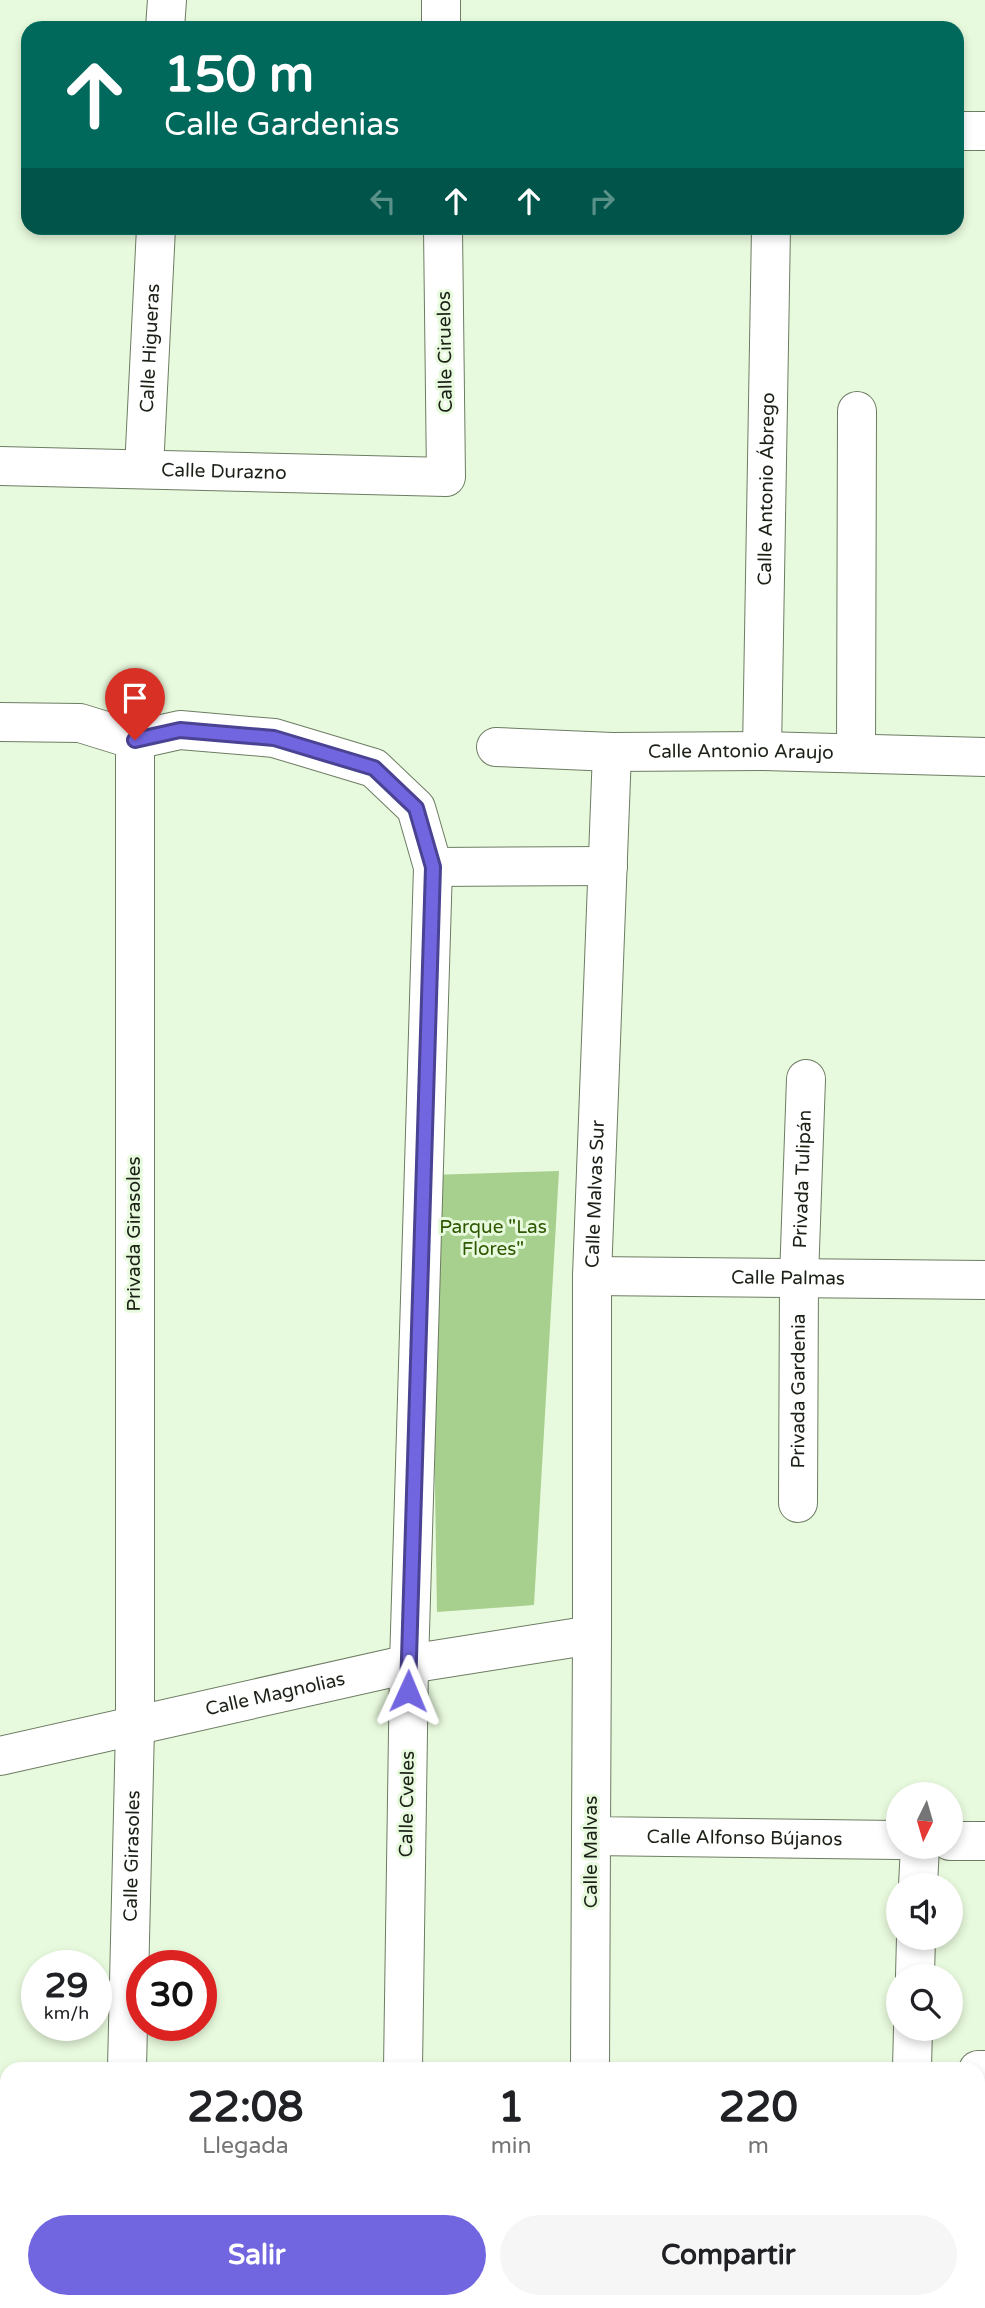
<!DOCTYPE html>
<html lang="es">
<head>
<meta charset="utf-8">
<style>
  :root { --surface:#fff; --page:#f6f6f6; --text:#202124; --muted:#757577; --accent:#7266e0 }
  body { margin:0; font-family:"Varela Round",sans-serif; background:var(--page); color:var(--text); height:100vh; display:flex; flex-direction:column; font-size:26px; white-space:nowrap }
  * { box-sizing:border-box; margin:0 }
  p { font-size:23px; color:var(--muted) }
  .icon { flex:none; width:38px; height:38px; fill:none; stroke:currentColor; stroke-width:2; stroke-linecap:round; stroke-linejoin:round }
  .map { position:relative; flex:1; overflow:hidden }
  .sheet { position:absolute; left:0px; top:2062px; width:985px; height:247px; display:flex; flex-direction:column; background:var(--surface); border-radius:21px 21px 0 0; box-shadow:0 4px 10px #0003 }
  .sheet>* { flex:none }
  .guide { position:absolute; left:21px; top:21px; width:943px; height:214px; border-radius:21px; box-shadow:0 4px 10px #0003; background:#00695c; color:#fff; overflow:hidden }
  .needle { width:46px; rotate:185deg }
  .fabs { position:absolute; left:886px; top:1782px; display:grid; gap:14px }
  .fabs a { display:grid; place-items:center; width:77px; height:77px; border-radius:50%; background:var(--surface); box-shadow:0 4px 10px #0003; font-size:35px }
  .speed { position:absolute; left:21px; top:1950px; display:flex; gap:14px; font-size:35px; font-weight:700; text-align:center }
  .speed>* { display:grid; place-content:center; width:91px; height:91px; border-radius:50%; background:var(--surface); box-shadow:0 4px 10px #0003; line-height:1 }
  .speed small { font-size:18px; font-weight:400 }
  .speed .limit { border:10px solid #d22; background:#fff; color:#111 }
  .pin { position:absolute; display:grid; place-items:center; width:60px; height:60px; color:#fff; margin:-72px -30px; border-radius:50% 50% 50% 0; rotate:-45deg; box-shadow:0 0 7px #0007 }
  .pin .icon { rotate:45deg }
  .me { position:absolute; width:77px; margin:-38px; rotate:1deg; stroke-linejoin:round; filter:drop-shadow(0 0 5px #0008) }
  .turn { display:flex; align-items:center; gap:24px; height:147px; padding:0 28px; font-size:32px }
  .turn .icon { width:91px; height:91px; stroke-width:2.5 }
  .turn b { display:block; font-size:49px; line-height:60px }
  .lanes { display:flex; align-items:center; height:66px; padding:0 28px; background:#0003; justify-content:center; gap:35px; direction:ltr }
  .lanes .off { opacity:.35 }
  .eta { display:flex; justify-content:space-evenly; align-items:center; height:119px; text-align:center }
  .eta b { font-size:42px; font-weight:700; line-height:49px }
  .primary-button { display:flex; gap:14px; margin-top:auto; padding:14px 28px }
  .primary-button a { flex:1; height:80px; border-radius:42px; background:var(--accent); color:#fff; font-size:28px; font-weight:700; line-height:80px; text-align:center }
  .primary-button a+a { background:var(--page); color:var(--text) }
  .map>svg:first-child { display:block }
  .green { fill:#a7cf8d }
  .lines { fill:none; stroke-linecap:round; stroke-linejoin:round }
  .minor-casing { stroke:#6d7c63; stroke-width:40 }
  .tertiary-casing { stroke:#6d7c63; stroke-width:40 }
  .minor { stroke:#fff; stroke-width:38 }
  .tertiary { stroke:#fff; stroke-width:38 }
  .route-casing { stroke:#4a4292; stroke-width:18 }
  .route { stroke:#7266e0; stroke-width:12 }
  .labels { text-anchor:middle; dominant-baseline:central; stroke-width:6; stroke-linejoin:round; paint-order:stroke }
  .street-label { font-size:19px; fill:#1b2117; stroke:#e8fadd }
  .park-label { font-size:19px; fill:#2f5803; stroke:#e8fadd }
</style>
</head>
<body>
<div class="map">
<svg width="985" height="2308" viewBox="0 0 985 2308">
  <rect width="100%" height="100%" fill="#e8fadd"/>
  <!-- green -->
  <polygon class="green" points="559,1171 534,1605 437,1612 430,1175"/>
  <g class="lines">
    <!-- minor casing -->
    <g class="minor-casing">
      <g id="minor">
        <polyline points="441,0 441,28"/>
        <polyline points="165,28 167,0"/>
        <polyline points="957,131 985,131"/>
        <path id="s1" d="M0,466l446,11 -3,-249"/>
        <path id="s2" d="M144,469l12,-241"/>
        <polyline points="0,722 80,723 135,740 180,730 274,738 374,768 416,808 433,867 409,1664 403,2068"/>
        <path id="s3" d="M496,747l116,5 150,-1 223,6"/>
        <path id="s4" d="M762,751l9,-523"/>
        <polyline points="856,753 857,411"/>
        <polyline points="433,867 608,866"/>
        <path id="s5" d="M592,1276l393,4"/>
        <path id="s6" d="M798,1503l1,-225 7,-199"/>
        <path id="s7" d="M592,1635v-359l20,-524"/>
        <polyline points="918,1885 920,1846"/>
        <polyline points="915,1976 916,1937"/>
        <path id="s8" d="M127,2068l8,-341v-987"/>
        <polyline points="590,2068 591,1836"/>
        <polyline points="912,2068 913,2028"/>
        <polyline points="978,2070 985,2070"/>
        <polyline points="978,2276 985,2276"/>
        <polyline points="119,2308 153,2301"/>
        <polyline points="399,2308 399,2301"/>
        <polyline points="589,2308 589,2301"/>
        <polyline points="903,2308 903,2301"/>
      </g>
    </g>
    <!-- tertiary casing -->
    <g class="tertiary-casing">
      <g id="tertiary">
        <path id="s9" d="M0,1756l409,-92 183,-29 -1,201 307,4"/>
        <polyline points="950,1841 985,1841"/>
      </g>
    </g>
    <!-- minor -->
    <use href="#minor" class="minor"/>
    <!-- tertiary -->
    <use href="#tertiary" class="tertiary"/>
  </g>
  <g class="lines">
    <!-- route casing -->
    <g class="route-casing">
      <polyline id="route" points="135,740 180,730 274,738 374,768 416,808 433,867 408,1691"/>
    </g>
    <!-- route -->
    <use href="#route" class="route"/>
  </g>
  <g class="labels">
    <!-- street labels -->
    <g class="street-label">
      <text stroke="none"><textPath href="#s2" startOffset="121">Calle Higueras</textPath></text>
      <text transform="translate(445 352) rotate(-91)">Calle Ciruelos</text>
      <text stroke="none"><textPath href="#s1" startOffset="224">Calle Durazno</textPath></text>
      <text stroke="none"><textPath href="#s4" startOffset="262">Calle Antonio Ábrego</textPath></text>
      <text stroke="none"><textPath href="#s3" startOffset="245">Calle Antonio Araujo</textPath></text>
      <text stroke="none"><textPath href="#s6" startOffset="324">Privada Tulipán</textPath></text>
      <text stroke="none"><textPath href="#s7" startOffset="441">Calle Malvas Sur</textPath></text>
      <text transform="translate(134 1234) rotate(-90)">Privada Girasoles</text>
      <text stroke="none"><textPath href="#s5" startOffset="196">Calle Palmas</textPath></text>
      <text stroke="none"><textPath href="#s6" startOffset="112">Privada Gardenia</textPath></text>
      <text stroke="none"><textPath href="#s9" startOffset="282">Calle Magnolias</textPath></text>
      <text transform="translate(407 1804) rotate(-89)">Calle Cveles</text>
      <text stroke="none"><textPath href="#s9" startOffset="959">Calle Alfonso Bújanos</textPath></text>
      <text transform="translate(591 1852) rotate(-90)">Calle Malvas</text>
      <text stroke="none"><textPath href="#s8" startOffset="212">Calle Girasoles</textPath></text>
    </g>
    <!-- park labels -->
    <g class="park-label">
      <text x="493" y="1227">Parque "Las<tspan x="493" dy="22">Flores"</tspan></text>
    </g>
  </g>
</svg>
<div class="fabs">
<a><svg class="needle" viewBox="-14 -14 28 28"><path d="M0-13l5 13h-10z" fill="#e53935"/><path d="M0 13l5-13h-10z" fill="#757577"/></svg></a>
<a><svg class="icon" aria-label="sound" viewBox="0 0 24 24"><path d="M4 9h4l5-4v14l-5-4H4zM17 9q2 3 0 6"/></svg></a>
<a><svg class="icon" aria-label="search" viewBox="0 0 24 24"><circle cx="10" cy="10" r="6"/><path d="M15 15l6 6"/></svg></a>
</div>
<div class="speed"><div>29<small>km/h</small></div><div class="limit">30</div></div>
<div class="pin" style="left:135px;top:740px;background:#d93025"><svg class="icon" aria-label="arrive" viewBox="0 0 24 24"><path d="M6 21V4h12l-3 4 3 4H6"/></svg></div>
<svg class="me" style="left:408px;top:1691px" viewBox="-20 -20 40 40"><path d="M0-17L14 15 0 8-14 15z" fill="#7266e0" stroke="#fff" stroke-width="4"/></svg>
<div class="guide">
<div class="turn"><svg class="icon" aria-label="ahead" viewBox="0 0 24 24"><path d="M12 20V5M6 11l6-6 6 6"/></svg><div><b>150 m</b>Calle Gardenias</div></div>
<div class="lanes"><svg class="icon off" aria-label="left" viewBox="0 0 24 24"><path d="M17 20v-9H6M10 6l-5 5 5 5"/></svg><svg class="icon" aria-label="ahead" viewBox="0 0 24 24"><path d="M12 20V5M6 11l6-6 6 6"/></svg><svg class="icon" aria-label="ahead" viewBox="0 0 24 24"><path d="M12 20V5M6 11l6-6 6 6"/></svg><svg class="icon off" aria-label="right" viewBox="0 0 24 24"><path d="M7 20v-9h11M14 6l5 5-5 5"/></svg></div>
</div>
<section class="sheet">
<div class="eta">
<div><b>22:08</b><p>Llegada</p></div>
<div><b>1</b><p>min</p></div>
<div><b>220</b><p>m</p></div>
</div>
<div class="primary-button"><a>Salir</a><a>Compartir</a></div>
</section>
</div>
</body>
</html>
